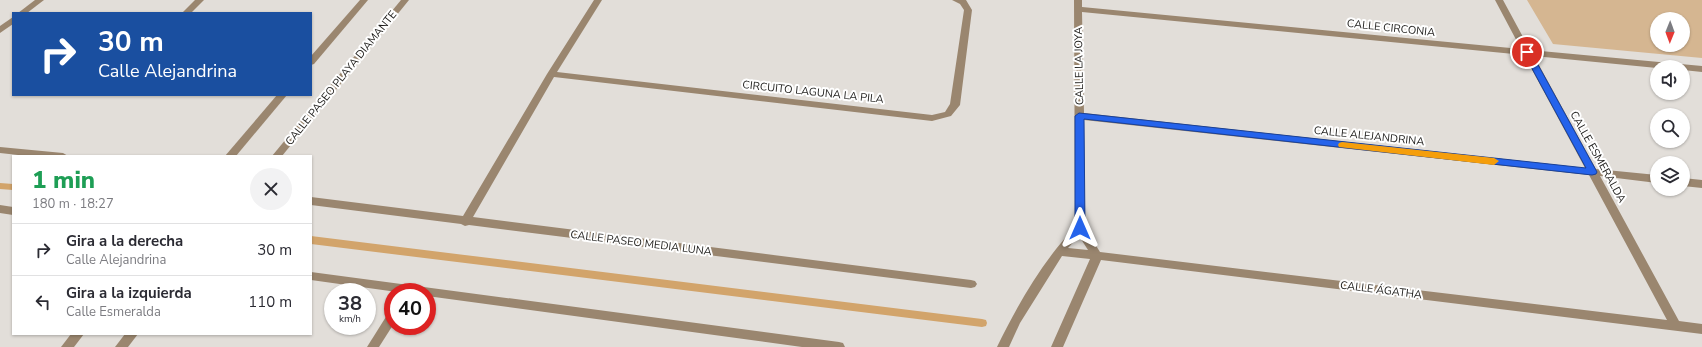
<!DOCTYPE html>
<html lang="es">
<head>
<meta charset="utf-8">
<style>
  :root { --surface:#fff; --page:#f2f2f3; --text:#2b2b33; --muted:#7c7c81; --line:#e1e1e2 }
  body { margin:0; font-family:"Nunito Sans",sans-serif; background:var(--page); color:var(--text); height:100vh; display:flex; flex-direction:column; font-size:15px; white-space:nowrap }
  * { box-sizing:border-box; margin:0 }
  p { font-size:13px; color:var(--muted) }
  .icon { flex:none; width:22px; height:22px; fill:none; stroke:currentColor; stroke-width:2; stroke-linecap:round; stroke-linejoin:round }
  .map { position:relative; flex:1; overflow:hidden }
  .sheet { position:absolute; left:12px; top:155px; width:300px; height:180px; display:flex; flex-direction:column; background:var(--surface); border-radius:0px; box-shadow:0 1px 3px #0004 }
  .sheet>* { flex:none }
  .banner { position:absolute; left:12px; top:12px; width:300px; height:84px; border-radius:0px; box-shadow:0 1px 3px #0004; background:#1a4fa0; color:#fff; overflow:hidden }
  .needle { width:26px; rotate:181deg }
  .controls { position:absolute; left:1650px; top:12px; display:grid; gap:8px }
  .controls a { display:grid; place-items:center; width:40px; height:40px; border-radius:50%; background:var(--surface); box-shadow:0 1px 3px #0004; font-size:20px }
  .speed { position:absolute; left:324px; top:283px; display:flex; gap:8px; font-size:20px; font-weight:700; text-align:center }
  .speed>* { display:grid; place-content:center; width:52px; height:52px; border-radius:50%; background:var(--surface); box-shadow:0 1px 3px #0004; line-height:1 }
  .speed small { font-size:10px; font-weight:400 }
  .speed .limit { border:6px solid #d22; background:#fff; color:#111 }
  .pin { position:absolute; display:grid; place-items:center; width:34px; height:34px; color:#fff; margin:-17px; border:2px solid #fff; border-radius:50%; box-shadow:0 1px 4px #0007 }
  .me { position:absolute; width:44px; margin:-22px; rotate:0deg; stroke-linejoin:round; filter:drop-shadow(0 0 3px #0008) }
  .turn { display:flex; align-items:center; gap:14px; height:84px; padding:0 20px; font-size:18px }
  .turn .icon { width:52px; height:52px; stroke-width:2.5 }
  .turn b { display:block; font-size:28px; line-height:34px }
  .round { display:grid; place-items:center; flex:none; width:42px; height:42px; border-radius:21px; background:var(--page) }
  .head { display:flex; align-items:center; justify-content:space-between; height:68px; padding:0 20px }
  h1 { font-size:24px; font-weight:800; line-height:30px; color:#1e9e55 }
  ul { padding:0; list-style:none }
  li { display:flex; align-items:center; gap:12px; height:52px; padding:0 20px; border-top:1px solid var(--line) }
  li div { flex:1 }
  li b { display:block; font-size:15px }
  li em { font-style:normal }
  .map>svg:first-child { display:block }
  .green { fill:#d5b691; fill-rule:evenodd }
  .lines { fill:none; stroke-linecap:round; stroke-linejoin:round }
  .stream { fill:#d2a46b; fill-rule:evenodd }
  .minor { fill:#9a866f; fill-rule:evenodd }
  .route { fill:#2563eb; stroke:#184099 }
  .slow { fill:#f59e0b }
  .labels { text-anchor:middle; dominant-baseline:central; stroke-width:4; stroke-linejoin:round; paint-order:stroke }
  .street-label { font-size:11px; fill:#1e1d1b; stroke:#fff }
</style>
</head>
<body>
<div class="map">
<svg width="1702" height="347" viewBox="0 0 1702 347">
  <rect width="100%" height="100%" fill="#e2ded9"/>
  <!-- green -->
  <path class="green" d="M1527,0h175v58l-149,-14zM1657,19h26v26h-26z"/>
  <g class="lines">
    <!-- stream -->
    <g class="stream">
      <polygon points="0,183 13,184 13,190 0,189"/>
      <polygon points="311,236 982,319 986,320 987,323 986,326 982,327 311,244"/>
    </g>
    <!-- minor -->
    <g class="minor">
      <polygon points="35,0 44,0 27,13 18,13"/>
      <polygon points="195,0 204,0 191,13 182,13"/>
      <polygon points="360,0 368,0 314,64 311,65 311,56"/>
      <polygon points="401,0 409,0 282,156 272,156"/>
      <polygon points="594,0 602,0 557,72 932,115 945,112 950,104 964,10 960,4 952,0 966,0 972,10 960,105 951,116 932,121 554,77 473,217 971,280 975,281 977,284 975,287 971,288 469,225 465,226 461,224 311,205 311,197 463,216 547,74"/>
      <path d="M1074,0h8v7l439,42 -26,-49h8l27,50 172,16v6l-19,-2v-3l-26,1 -123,-12 62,113 61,6v8l-57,-7 79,145 23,3v10l-601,-74 -38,87h-12l39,-88 -28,-3 -42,67 -11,24h-12c21,-43 45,-85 78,-120zM1082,12l442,43 61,113 -501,-55zM1084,120l505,55 78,145 -567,-68 -15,-24zM1079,236l9,14 -20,-2z"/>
      <polygon points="13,17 13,24 0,33 0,26"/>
      <polygon points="277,95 287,95 236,156 225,156"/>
      <polygon points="0,147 63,153 68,156 27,156 0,153"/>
      <polygon points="1683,178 1702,180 1702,188 1683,186"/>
      <polygon points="0,205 13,207 13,215 0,213"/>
      <polygon points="311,272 839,342 843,343 845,347 802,347 427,296 427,292 397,292 311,280"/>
      <polygon points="393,310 393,325 379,347 367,347 389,312"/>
      <polygon points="71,334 84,334 74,347 61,347"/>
      <polygon points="125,334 138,334 128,347 115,347"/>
    </g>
  </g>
  <!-- route -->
  <polygon class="route" points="1527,50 1531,52 1597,172 1596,174 1592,175 1084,119 1085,228 1083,230 1077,230 1075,228 1075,116 1079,113 1586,168 1523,52"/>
  <!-- slow -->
  <polygon class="slow" points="1342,142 1494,158 1499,161 1494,165 1339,147 1338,145 1339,143"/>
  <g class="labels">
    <!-- street labels -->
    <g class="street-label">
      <text transform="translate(1391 28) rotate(6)">CALLE CIRCONIA</text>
      <text transform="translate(1079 66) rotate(-91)">CALLE LA JOYA</text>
      <text transform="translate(341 78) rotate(-51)">CALLE PASEO PLAYA DIAMANTE</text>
      <text transform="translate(813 92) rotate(6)">CIRCUITO LAGUNA LA PILA</text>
      <text transform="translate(1369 136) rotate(6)">CALLE ALEJANDRINA</text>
      <text transform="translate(1598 157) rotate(61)">CALLE ESMERALDA</text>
      <text transform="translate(641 243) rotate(7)">CALLE PASEO MEDIA LUNA</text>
      <text transform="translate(1381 290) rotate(7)">CALLE ÁGATHA</text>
    </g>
  </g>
</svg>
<div class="controls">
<a><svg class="needle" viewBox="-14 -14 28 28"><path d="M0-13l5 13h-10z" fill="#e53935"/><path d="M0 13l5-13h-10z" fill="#7c7c81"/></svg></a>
<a><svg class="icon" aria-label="sound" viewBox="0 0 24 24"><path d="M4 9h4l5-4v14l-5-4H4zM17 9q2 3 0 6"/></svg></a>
<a><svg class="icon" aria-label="search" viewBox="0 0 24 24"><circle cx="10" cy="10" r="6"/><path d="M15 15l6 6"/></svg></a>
<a><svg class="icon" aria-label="layers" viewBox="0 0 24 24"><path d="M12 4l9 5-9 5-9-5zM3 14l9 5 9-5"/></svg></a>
</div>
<div class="speed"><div>38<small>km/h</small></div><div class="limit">40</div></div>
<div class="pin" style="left:1527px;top:52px;background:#d93025"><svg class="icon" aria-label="arrive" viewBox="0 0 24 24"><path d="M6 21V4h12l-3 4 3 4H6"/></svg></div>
<svg class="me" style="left:1080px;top:228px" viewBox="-20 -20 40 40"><path d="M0-17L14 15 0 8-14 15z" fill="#2563eb" stroke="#fff" stroke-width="4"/></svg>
<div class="banner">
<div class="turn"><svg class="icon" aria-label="right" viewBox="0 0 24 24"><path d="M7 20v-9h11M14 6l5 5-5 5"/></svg><div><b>30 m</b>Calle Alejandrina</div></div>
</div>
<section class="sheet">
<div class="head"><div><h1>1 min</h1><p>180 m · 18:27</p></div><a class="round"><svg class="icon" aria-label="close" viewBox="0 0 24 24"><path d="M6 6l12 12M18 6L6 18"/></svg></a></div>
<ul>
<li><svg class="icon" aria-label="right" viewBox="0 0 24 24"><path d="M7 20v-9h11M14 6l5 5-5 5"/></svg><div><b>Gira a la derecha</b><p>Calle Alejandrina</p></div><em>30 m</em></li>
<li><svg class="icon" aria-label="left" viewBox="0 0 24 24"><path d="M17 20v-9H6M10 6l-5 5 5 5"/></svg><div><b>Gira a la izquierda</b><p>Calle Esmeralda</p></div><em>110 m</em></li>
</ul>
</section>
</div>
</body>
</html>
